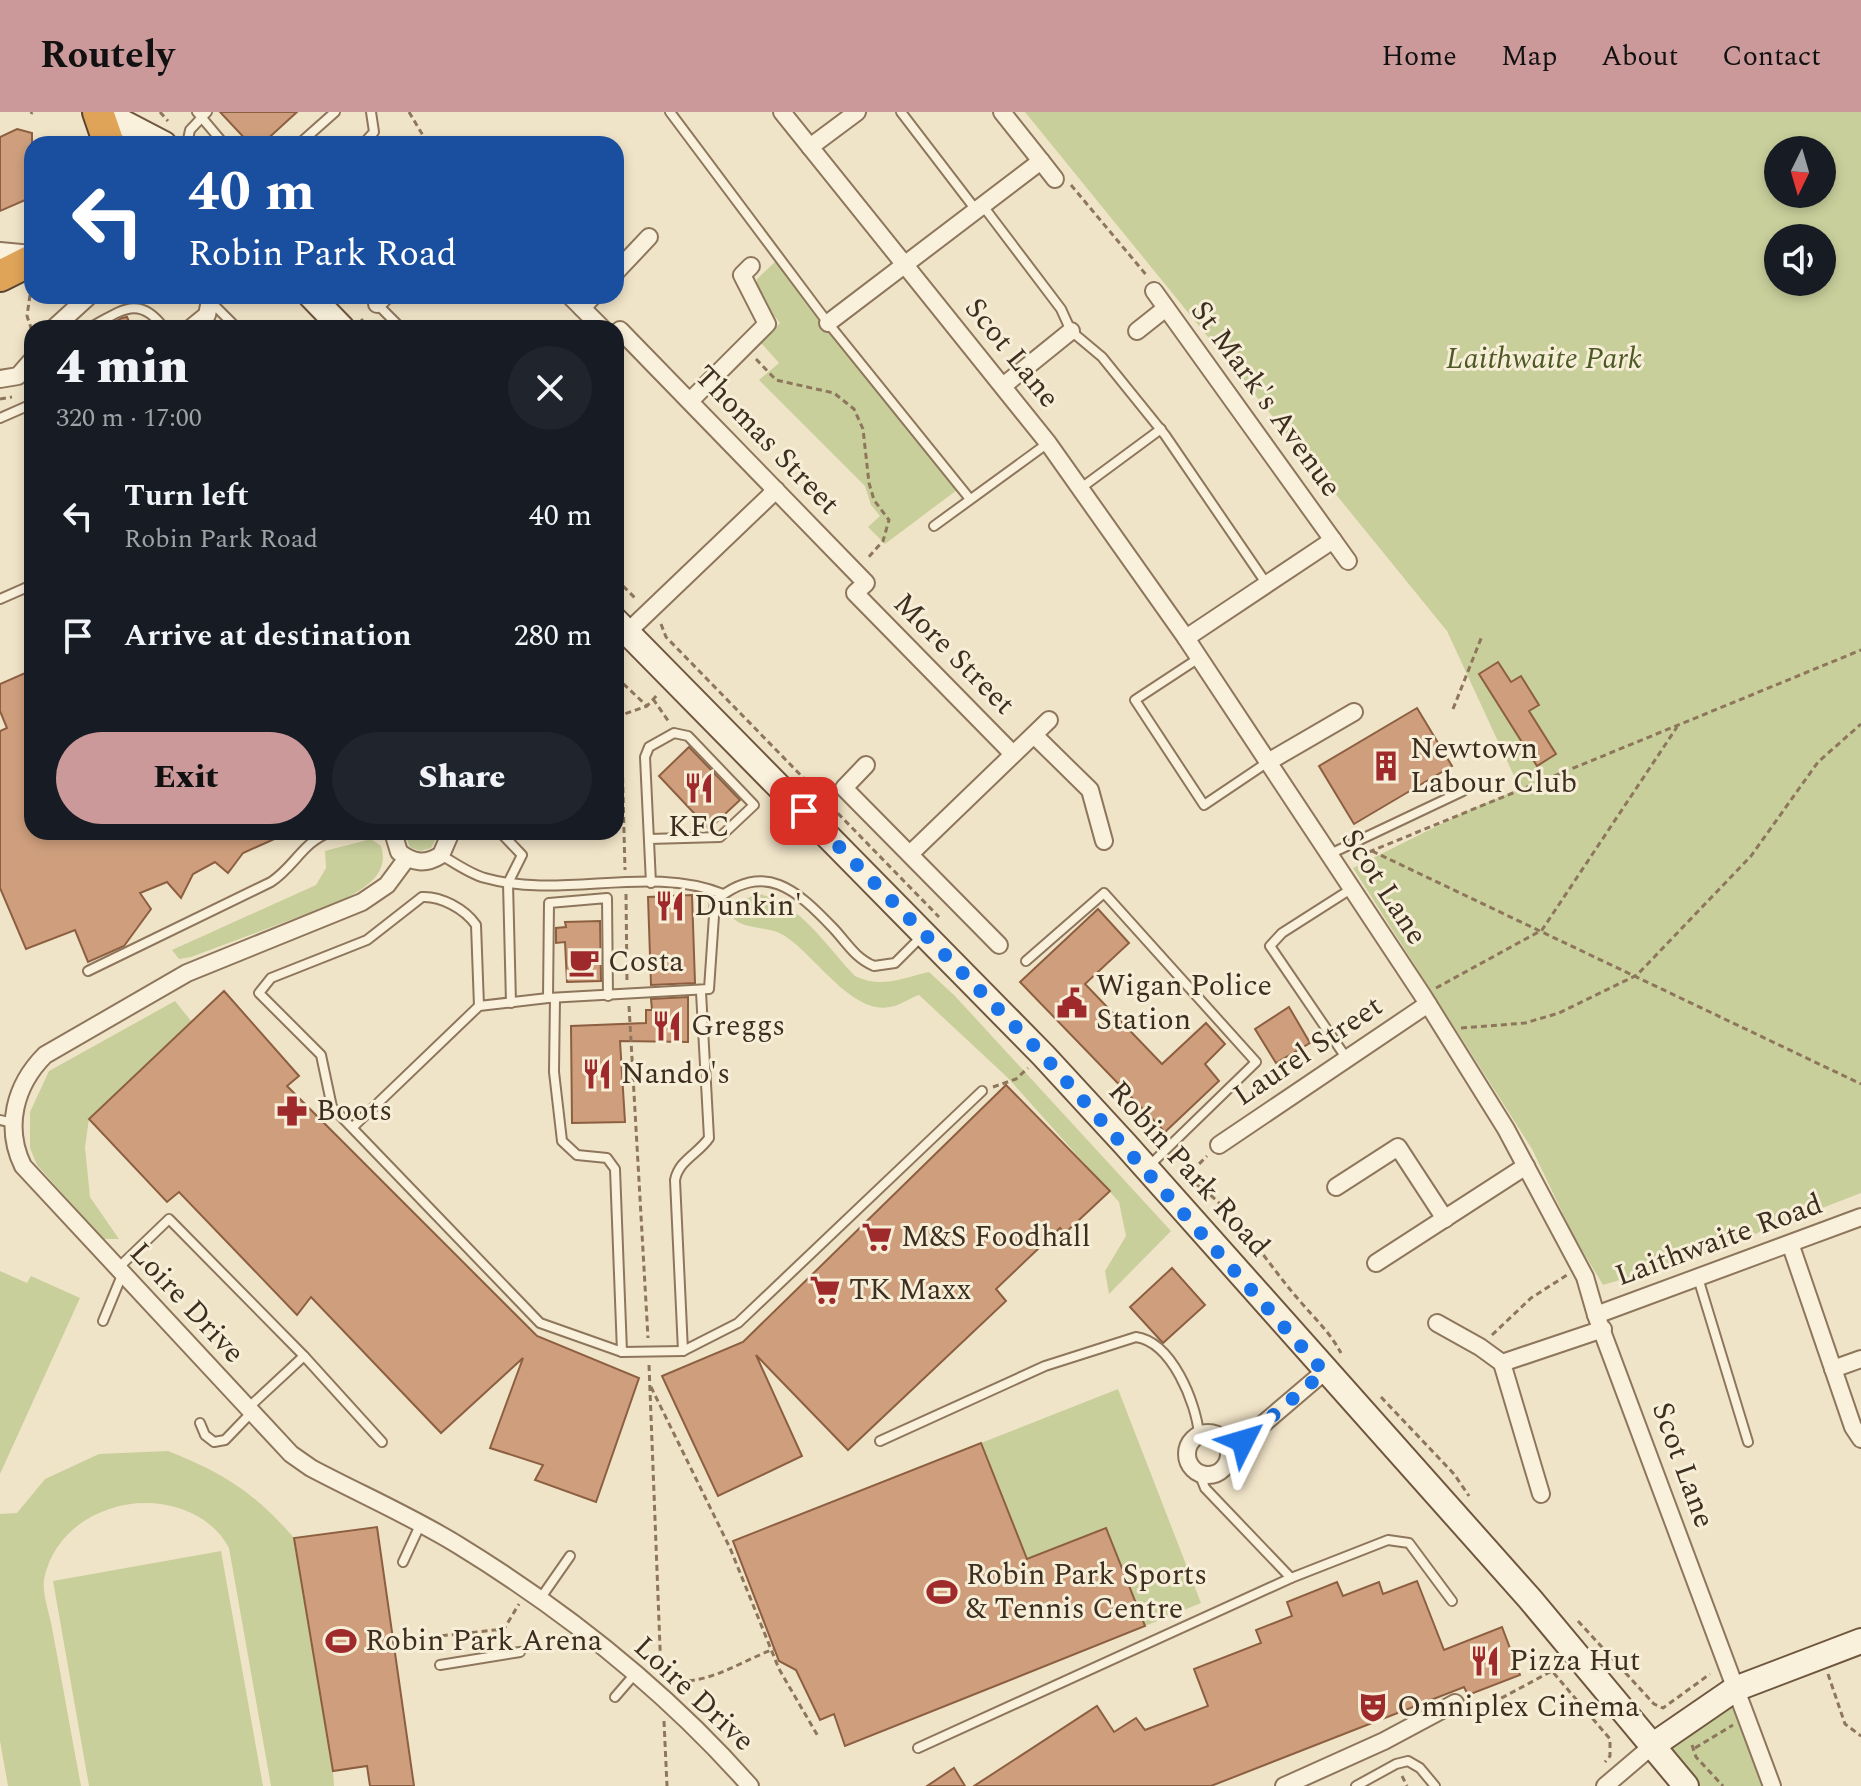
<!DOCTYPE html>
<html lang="en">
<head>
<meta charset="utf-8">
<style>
  :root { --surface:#171b24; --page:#20242c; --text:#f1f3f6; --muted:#9ea1a6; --accent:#cc999b }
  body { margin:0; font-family:Spectral,serif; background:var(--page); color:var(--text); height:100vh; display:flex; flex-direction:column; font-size:30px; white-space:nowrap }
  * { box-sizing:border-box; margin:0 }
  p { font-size:26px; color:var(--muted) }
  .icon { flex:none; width:44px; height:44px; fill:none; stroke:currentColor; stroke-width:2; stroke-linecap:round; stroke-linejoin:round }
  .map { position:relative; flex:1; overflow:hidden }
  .side { position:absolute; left:24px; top:208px; width:600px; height:520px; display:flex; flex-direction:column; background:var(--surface); border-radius:24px; box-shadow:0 4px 12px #0003 }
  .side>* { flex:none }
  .hud { position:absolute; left:24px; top:24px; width:600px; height:168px; border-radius:24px; box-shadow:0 4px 12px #0003; background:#1a4fa0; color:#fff; overflow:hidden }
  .needle { width:52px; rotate:185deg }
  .tools { position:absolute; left:1764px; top:24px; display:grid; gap:16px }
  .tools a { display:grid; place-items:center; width:72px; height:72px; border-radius:50%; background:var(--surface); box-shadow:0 4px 12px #0003; font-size:40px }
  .pin { position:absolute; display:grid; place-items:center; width:68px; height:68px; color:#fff; margin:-34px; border-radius:16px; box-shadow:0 4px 12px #0006 }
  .me { position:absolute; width:88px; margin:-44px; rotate:50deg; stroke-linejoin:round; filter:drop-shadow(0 0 6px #0008) }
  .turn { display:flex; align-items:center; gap:28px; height:168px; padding:0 32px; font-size:36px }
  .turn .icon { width:104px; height:104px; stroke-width:2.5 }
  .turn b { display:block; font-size:56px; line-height:68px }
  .round { display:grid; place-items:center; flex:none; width:84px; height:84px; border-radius:42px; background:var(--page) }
  .summary { display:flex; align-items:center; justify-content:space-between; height:136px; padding:0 32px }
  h1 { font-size:48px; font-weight:800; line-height:60px }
  .button { display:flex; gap:16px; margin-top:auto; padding:16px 32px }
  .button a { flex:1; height:92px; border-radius:48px; background:var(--accent); color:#111; font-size:32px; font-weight:800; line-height:92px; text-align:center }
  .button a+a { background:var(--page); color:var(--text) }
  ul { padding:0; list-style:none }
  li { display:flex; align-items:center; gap:24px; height:120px; padding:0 32px }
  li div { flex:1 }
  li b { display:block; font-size:30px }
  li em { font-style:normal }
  header { display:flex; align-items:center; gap:48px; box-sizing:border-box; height:112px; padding:0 40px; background:var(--accent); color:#111 }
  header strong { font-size:38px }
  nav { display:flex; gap:44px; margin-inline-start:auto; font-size:28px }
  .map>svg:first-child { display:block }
  .green { fill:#c9cf9b; fill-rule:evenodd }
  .building { fill:#cf9f7d; stroke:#8d5f41; stroke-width:2 }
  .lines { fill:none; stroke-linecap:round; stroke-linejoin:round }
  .lane-casing { stroke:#8d765c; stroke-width:12 }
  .street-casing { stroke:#8d765c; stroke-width:20 }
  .secondary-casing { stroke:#6f573f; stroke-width:28 }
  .highway-casing { stroke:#5b4430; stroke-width:34 }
  .path { stroke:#8d765c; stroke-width:3; stroke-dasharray:6 4; stroke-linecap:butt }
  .lane { stroke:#faf1dc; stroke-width:8 }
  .street { stroke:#faf1dc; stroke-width:16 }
  .secondary { stroke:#faf1dc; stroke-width:24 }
  .highway { stroke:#e0a458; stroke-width:30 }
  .route { stroke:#1a73e8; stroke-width:14; stroke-dasharray:0 25.2 }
  .labels { text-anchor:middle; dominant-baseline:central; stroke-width:6; stroke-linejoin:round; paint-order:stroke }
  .street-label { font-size:30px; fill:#3d2e20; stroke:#f7eed8 }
  .park-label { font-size:30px; font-style:italic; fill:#4d5a26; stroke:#f7eed8 }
  .poi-label { font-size:30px; fill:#3d2e20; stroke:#f7eed8; text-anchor:start }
</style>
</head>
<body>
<header>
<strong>Routely</strong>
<nav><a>Home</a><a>Map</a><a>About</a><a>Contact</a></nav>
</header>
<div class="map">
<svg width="1861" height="1674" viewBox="0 0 1861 1674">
  <rect width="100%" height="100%" fill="#f0e4c8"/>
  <!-- green -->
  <g class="green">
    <path d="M1025,0h836v1081l-168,65 -90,27 -30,-50 -41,-86 -179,-281 114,-57 53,-22 -73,-158zM1778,38h44v44h-44zM1778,126h44v44h-44z"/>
    <polygon points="776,149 957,378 885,432 868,415 880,404 871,393 865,374 759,268 779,251 761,231 780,211 756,182 757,167"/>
    <polygon points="404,720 439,720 439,721 431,736 420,739 410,735"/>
    <path d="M371,727l10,7c9,28 -16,42 -38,54l-152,57 -12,2 -7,-9 144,-65 10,-17 -1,-17z"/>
    <path d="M759,782c40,8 69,54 96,82 27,13 46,2 74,-4l26,24 216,235 -62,63 -4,-23 21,-35 -7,-34 -111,-124 -89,-83c-9,3 -20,11 -29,12 -39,8 -77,-55 -107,-72 -16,-10 -40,-4 -52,-19l5,-14z"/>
    <polygon points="175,889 192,910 89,1007 85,1035 90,1085 119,1127 103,1127 37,1053 30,1036 30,1000 49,959"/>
    <polygon points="0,1159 27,1171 31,1164 80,1186 0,1362"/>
    <polygon points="1118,1277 1201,1491 1145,1514 1106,1416 1027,1447 981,1331"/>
    <path d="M168,1339c56,22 87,42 126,87l83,-11 37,259h-44l-3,-20 -34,5 1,15h-63l-42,-238c-15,-29 -48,-44 -81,-45 -46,-1 -95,27 -104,77 -2,14 6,35 8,48 10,53 19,105 29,158h-73l-8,-45v-227l17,-1 28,-34 54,-25z"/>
    <polygon points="221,1439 263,1674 89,1674 53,1469"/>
    <polygon points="1735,1577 1776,1674 1688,1674 1652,1634"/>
  </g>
  <!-- building -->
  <g class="building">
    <polygon points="220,0 297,0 262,32 250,32"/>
    <polygon points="17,17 32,21 32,85 0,99 0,25"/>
    <polygon points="127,205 132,216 104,216 122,206"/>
    <polygon points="1498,550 1511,570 1521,564 1539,593 1529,599 1556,642 1537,654 1479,562"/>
    <polygon points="32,558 32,720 290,720 243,741 228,761 215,750 193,762 181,786 167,770 140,781 151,797 124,834 88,850 75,818 26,837 0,776 0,619 7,616 0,599 0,572"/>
    <polygon points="1417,596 1452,654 1354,712 1319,654"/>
    <polygon points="689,635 740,688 709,717 659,664"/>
    <polygon points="692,783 695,871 651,873 648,785"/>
    <polygon points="1098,797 1129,831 1085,872 1162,952 1206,911 1225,932 1205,952 1219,969 1165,1020 1020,870"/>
    <polygon points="600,809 601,869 567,870 565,830 556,831 556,816 566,815 565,810"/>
    <polygon points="224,879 299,964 287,974 537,1224 639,1266 596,1390 535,1368 543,1353 490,1336 523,1246 441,1321 311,1185 297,1203 179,1080 167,1090 89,1007"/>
    <polygon points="688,885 688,930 620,929 625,1010 572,1011 571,914 646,911 646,898 652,898 651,887"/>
    <polygon points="1289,895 1310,931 1276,951 1255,917"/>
    <polygon points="1006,973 1110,1079 1065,1121 1060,1116 996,1177 1006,1189 848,1338 756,1243 802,1344 718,1384 662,1264 743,1230"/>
    <polygon points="1172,1156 1205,1193 1163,1231 1130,1195"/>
    <polygon points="981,1331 1027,1447 1106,1416 1145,1514 845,1634 834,1602 820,1608 796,1558 779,1549 733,1429"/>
    <polygon points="377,1415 414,1674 370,1674 367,1654 333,1659 294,1426"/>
    <polygon points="1417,1469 1444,1538 1502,1515 1520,1563 1468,1583 1464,1575 1211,1674 974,1674 1097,1594 1114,1620 1136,1606 1145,1618 1208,1594 1194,1557 1261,1531 1256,1518 1292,1504 1287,1490 1337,1470 1343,1484 1379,1470 1383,1482"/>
    <polygon points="954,1656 965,1674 927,1674"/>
  </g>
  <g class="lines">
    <!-- lane casing -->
    <g class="lane-casing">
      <g id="lane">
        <polyline points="197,0 224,32"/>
        <polyline points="670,0 828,211 970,387"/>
        <polyline points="901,0 976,98"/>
        <polyline points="187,32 190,18 207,0"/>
        <polyline points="299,32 335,0"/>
        <polyline points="363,32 374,20 371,0"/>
        <polyline points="983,94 1061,197 1071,219 1102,245 1165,323 1266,471"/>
        <polyline points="212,191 237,216"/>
        <polyline points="377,192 401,216"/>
        <path d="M89,216c31,-16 49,-35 75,0"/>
        <polyline points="0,306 32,292"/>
        <polyline points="1081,376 1161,317"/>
        <polyline points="934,414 1048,331"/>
        <polyline points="0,487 32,473"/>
        <polyline points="1199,546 1135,588 1204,693 1268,650"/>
        <polyline points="500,720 522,743 508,771 511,891"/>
        <polyline points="649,727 720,725 754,693 688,624 674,621 649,635 645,645 651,771"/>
        <polyline points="1330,742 1463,679"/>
        <path d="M441,743c14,8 29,19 44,23 77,22 164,-14 238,16"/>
        <polyline points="1026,849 1104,781 1256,950 1150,1053"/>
        <path d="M88,859l183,-89c23,-15 32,-40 59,-50"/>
        <path d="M701,880l8,146c-11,16 -30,22 -34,42l8,171 55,-28 244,-232"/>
        <polyline points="548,886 549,791 607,786 608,884"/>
        <path d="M479,894l-3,-81c-11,-16 -35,-29 -54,-28l-55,43 -96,38 -12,15 62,62 11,52 208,216 82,29 -7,-183 -8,-11 -30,-3 -15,-14 -8,-69 1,-74"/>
        <polyline points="1347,947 1270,834 1282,821 1351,777"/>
        <polyline points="0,1008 13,1011"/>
        <path d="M354,1014l125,-120 69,-8 161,-9 6,-88c49,-41 81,-12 119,28 13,14 21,29 40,37l21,-3 26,-26"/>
        <polyline points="117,1157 169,1107 304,1244 382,1330"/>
        <polyline points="1698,1166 1748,1330"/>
        <polyline points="103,1209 122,1163"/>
        <polyline points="622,1240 683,1239"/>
        <polyline points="248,1296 304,1244"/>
        <polyline points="200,1311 205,1323 214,1330 225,1328 251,1301"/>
        <path d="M880,1329l165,-75 91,-29c36,5 60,66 63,97"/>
        <polyline points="1199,1361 1205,1376 1291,1466 1388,1428 1409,1431 1452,1489"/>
        <polyline points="403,1450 421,1411"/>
        <polyline points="540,1487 570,1444"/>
        <polyline points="440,1553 520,1540"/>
        <polyline points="615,1585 634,1563"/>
        <polyline points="918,1636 1291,1466"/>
        <polyline points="1356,1674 1396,1652 1408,1649 1420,1656 1435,1674"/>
      </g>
    </g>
    <!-- street casing -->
    <g class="street-casing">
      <g id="street">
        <polyline points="782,0 1048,331 1186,526 1423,884 1506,1017 1585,1165 1596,1203 1772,1674"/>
        <polyline points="810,35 857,0"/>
        <polyline points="1041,49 1055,67"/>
        <polyline points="0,139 32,142"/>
        <polyline points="616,160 649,125"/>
        <polyline points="1154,179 1348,449"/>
        <polyline points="570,184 602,216"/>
        <polyline points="377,192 385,184"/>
        <polyline points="582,196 593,184"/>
        <polyline points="828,211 1041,49 1002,0"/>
        <polyline points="54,216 89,184"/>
        <polyline points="191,216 207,203 211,184"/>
        <polyline points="1137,219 1166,196"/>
        <polyline points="616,222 620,218 866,471 855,481 1012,641"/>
        <polyline points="0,267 18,264 32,248"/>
        <polyline points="1003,274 1071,219"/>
        <polyline points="691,288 767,212 742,163 751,154"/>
        <polyline points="1186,526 1333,428"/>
        <polyline points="616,531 776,378"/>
        <polyline points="1035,624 1090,678 1104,729"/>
        <polyline points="1268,650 1354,600"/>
        <polyline points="866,653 844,676 999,833"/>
        <path d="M393,720l6,20c14,11 26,13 42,3l10,-23"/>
        <polyline points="910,742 1049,608"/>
        <path d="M407,746l-20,27 -25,17 -175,71 -142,82c-30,30 -41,72 -22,111l268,288 20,14c49,26 100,48 147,77 106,65 209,147 292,241"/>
        <polyline points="1219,1033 1428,892"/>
        <polyline points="1336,1075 1398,1035 1445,1107"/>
        <polyline points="1791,1134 1853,1315 1861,1327"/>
        <polyline points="1376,1151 1526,1054"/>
        <polyline points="1596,1203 1861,1105"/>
        <polyline points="1437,1211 1480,1235 1502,1251"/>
        <polyline points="1833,1257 1861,1247"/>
        <circle cx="1208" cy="1342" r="21"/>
        <polyline points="1228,1334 1243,1329 1324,1260"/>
        <polyline points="1541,1382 1502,1251 1603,1217"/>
        <polyline points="1284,1674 1384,1629 1455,1591"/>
        <polyline points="1605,1674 1652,1634"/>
      </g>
    </g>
    <!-- secondary casing -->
    <g class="secondary-casing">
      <g id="secondary">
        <polyline points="103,0 164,32"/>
        <polyline points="311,184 342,216"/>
        <polyline points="616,509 1043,943 1125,1032 1530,1487 1686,1674"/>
        <polyline points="1652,1634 1735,1577 1861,1529"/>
      </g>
    </g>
    <!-- highway casing -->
    <g class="highway-casing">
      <g id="highway">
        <polyline points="98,0 109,32"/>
        <polyline points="0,164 32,148"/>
      </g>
    </g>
    <!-- path -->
    <g class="path">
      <polyline points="160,0 168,9"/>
      <polyline points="409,0 428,32"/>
      <polyline points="31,2 32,0"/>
      <polyline points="1071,73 1148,165"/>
      <polyline points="30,183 27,204 32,219"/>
      <polyline points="361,207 369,216"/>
      <polyline points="756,247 776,268 834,281 854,297 863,317 869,371 874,388 889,408 883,429 867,447"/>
      <polyline points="0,287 12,285"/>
      <polyline points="616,467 636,487"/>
      <polyline points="661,512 666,525 939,805"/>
      <polyline points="616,565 647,594 659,581"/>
      <polyline points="653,587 669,610"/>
      <polyline points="1453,597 1482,524"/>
      <polyline points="616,605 647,594"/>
      <polyline points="621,605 625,758"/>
      <polyline points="1372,739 1861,972"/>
      <polyline points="1369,740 1861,538"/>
      <polyline points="626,782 627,870"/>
      <polyline points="1436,876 1542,818 1677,615"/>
      <polyline points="629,894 648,1226"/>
      <polyline points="1461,916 1525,911 1559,901 1637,863 1751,744 1818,650 1861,612"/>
      <polyline points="993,975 1016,967 1028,956"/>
      <polyline points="1185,1066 1207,1044"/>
      <path d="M1186,1066c48,27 77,81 113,122 16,19 30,31 42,53"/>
      <polyline points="1492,1223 1531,1186 1567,1163"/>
      <polyline points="649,1253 661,1561"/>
      <polyline points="651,1275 730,1436 779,1557 819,1626"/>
      <polyline points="1381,1285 1454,1362 1469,1384"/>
      <polyline points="1578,1509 1654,1592 1663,1596 1710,1562"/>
      <polyline points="412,1527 504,1517 519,1492"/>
      <polyline points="1828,1562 1845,1612 1861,1624"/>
      <path d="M669,1567c35,9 72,-18 105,-30"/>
      <polyline points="1466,1605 1552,1559 1610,1627 1610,1644 1605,1650"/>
      <polyline points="664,1609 667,1674"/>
      <polyline points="1692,1633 1696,1645 1723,1674"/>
      <polyline points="1695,1636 1733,1613"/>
      <polyline points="1402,1664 1407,1674"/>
    </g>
    <!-- lane -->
    <use href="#lane" class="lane"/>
    <!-- street -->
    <use href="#street" class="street"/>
    <!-- secondary -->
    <use href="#secondary" class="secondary"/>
    <!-- highway -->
    <use href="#highway" class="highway"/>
  </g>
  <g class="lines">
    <!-- route -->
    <polyline class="route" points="804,699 1043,943 1324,1260 1243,1329"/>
  </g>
  <!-- icons -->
  <defs>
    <g id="building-bare" transform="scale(2.4)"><path d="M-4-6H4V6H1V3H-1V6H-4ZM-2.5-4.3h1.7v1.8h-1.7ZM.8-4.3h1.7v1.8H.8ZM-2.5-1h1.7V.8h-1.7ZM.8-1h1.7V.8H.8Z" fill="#9e2a2b" stroke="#f7eed8" stroke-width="2.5" paint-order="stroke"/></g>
    <g id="restaurant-bare" transform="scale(2.4)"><path d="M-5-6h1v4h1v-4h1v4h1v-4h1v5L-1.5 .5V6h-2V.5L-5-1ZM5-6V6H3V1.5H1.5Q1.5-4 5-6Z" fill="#9e2a2b" stroke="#f7eed8" stroke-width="2.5" paint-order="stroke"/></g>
    <g id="cafe-bare" transform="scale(2.4)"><path d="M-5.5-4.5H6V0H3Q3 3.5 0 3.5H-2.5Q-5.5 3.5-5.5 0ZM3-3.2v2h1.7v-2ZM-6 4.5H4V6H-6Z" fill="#9e2a2b" stroke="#f7eed8" stroke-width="2.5" paint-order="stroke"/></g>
    <g id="civic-bare" transform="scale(2.4)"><path d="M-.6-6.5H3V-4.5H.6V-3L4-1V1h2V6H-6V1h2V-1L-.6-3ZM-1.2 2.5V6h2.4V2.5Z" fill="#9e2a2b" stroke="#f7eed8" stroke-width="2.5" paint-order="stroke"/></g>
    <g id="pharmacy-bare" transform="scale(2.4)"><path d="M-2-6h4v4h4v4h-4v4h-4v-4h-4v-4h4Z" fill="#9e2a2b" stroke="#f7eed8" stroke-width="2.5" paint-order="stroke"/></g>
    <g id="supermarket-bare" transform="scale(2.4)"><path d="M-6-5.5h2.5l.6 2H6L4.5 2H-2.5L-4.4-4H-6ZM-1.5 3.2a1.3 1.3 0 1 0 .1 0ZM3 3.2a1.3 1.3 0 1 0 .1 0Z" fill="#9e2a2b" stroke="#f7eed8" stroke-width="2.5" paint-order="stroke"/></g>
    <g id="stadium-bare" transform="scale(2.4)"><path d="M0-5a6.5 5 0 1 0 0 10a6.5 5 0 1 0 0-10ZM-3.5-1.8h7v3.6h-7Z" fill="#9e2a2b" stroke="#f7eed8" stroke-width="2.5" paint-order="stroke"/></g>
    <g id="theatre-bare" transform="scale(2.4)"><path d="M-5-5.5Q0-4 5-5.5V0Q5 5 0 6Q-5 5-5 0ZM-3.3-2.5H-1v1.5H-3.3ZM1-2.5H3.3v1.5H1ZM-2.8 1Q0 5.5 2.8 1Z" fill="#9e2a2b" stroke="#f7eed8" stroke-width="2.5" paint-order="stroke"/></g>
  </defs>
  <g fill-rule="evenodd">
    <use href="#building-bare" x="1386" y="654"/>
    <use href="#restaurant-bare" x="699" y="676"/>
    <use href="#restaurant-bare" x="670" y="794"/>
    <use href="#cafe-bare" x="584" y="850"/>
    <use href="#civic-bare" x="1072" y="891"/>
    <use href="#restaurant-bare" x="667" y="914"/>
    <use href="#restaurant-bare" x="597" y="962"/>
    <use href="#pharmacy-bare" x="292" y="999"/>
    <use href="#supermarket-bare" x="877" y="1125"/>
    <use href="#supermarket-bare" x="825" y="1178"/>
    <use href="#stadium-bare" x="942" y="1480"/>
    <use href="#stadium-bare" x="341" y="1529"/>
    <use href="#restaurant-bare" x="1485" y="1549"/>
    <use href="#theatre-bare" x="1373" y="1595"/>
  </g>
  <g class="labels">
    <!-- street labels -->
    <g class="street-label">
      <text transform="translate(1012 241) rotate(51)">Scot Lane</text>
      <text transform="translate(1266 287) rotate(54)">St Mark's Avenue</text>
      <text transform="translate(767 328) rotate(46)">Thomas Street</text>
      <text transform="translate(954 542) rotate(45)">More Street</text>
      <text transform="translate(1384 775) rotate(57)">Scot Lane</text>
      <text transform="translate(1308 939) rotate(-34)">Laurel Street</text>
      <text transform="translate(1189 1057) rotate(48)">Robin Park Road</text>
      <text transform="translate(1719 1128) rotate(-20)">Laithwaite Road</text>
      <text transform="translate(187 1191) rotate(47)">Loire Drive</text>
      <text transform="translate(1683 1353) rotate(70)">Scot Lane</text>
      <text transform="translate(694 1582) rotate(43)">Loire Drive</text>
    </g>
    <!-- park labels -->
    <g class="park-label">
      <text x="1544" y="247">Laithwaite Park</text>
    </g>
    <!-- poi labels -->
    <g class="poi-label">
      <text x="1410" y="637">Newtown<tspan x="1410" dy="34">Labour Club</tspan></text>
      <text x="699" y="715" text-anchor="middle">KFC</text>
      <text x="694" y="794">Dunkin'</text>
      <text x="608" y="850">Costa</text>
      <text x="1096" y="874">Wigan Police<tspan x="1096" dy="34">Station</tspan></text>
      <text x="691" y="914">Greggs</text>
      <text x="621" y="962">Nando's</text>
      <text x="316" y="999">Boots</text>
      <text x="901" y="1125">M&amp;S Foodhall</text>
      <text x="849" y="1178">TK Maxx</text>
      <text x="966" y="1463">Robin Park Sports<tspan x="966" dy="34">&amp; Tennis Centre</tspan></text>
      <text x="365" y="1529">Robin Park Arena</text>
      <text x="1509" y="1549">Pizza Hut</text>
      <text x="1397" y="1595">Omniplex Cinema</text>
    </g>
  </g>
</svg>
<div class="tools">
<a><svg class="needle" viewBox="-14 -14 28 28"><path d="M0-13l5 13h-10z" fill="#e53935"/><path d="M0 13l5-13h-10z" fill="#9ea1a6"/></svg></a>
<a><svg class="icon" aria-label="sound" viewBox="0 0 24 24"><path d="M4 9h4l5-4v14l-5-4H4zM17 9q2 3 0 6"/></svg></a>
</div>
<div class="pin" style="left:804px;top:699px;background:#d93025"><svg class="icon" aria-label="arrive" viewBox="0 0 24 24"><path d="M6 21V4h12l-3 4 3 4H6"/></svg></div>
<svg class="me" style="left:1243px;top:1329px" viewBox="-20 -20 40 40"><path d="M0-17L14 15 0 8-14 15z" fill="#1a73e8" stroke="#fff" stroke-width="4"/></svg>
<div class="hud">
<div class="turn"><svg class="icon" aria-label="left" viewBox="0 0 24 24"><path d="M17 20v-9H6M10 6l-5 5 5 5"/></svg><div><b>40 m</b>Robin Park Road</div></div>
</div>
<section class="side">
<div class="summary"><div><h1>4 min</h1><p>320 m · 17:00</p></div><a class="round"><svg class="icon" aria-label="close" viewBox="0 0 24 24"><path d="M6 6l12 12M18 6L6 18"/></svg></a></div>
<ul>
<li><svg class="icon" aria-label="left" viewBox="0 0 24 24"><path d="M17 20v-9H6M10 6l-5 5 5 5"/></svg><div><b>Turn left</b><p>Robin Park Road</p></div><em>40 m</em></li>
<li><svg class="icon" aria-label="arrive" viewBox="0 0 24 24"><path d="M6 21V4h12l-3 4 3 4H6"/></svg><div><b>Arrive at destination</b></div><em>280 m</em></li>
</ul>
<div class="button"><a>Exit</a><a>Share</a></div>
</section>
</div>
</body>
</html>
